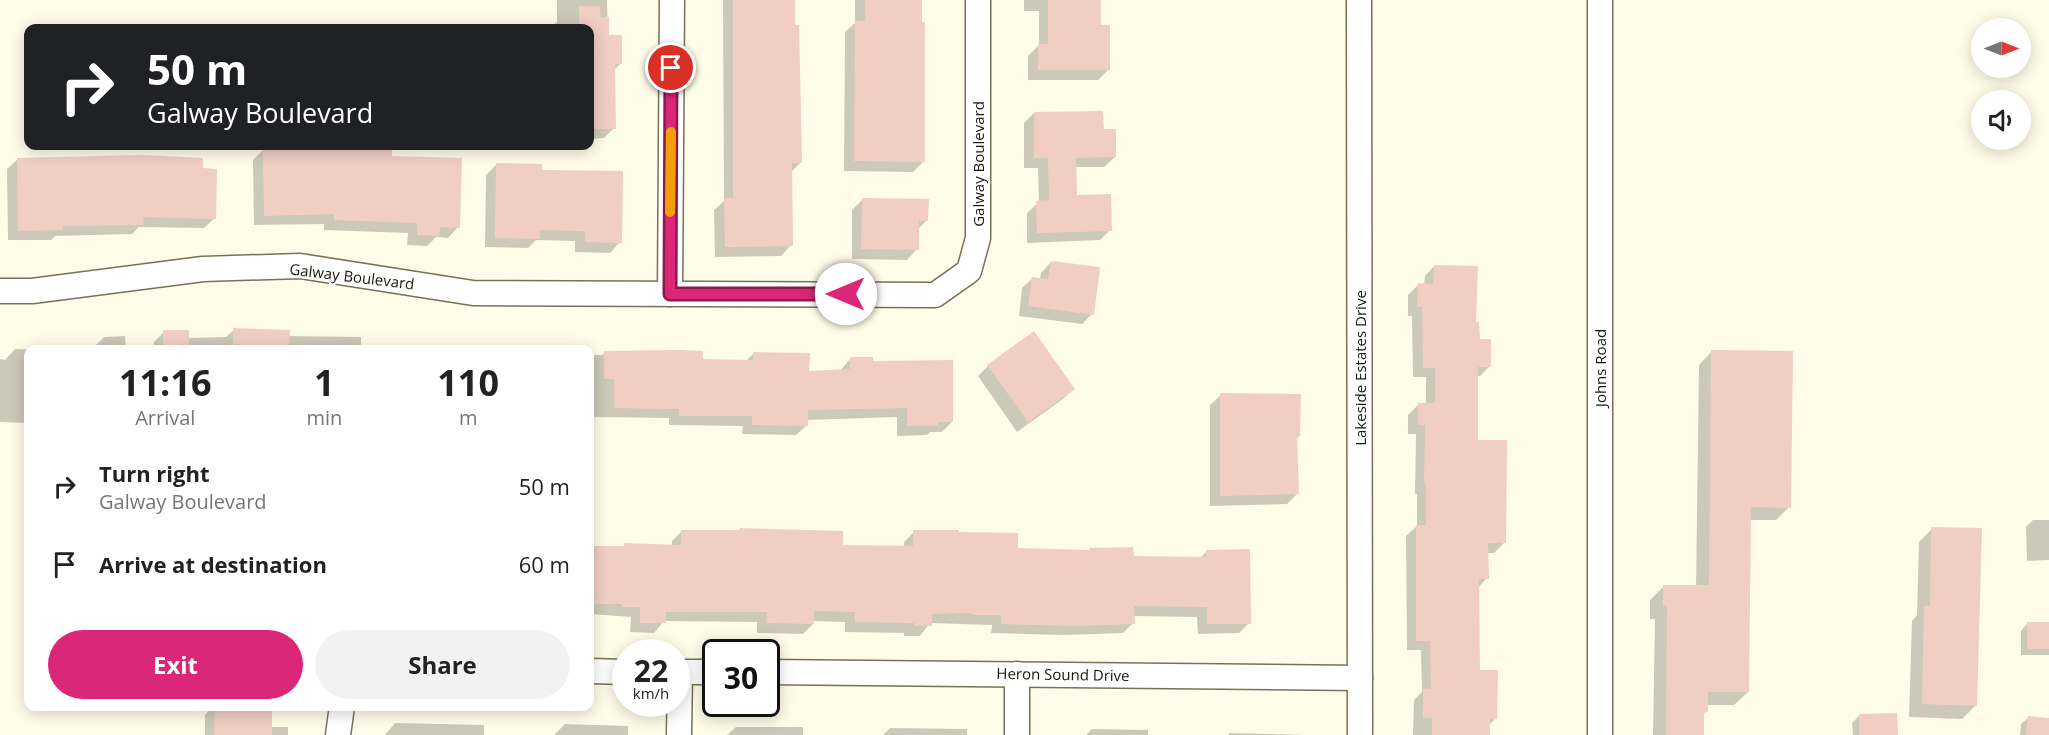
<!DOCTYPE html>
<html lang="en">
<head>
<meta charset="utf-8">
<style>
  :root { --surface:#fff; --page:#f2f2f2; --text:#222; --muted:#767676; --accent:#db2777 }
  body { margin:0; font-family:"Open Sans",sans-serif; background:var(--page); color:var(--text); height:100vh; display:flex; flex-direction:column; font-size:22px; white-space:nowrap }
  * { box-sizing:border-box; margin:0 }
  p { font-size:20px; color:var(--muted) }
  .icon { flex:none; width:33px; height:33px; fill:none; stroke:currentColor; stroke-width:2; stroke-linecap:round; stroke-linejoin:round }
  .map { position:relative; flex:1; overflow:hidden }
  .details { position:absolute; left:24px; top:345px; width:570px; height:366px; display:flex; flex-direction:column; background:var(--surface); border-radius:12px; box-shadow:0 3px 15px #0003 }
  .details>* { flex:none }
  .top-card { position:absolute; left:24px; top:24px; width:570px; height:126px; border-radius:12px; box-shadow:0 3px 15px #0003; background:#202124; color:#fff; overflow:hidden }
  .needle { width:39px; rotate:90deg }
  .fabs { position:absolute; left:1971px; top:18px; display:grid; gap:12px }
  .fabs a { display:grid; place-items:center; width:60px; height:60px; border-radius:50%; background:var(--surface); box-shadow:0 3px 15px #0003; font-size:30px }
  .speed { position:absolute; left:612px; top:639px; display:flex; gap:12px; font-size:30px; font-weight:700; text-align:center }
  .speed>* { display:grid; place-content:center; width:78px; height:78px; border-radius:50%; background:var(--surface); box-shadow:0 3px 15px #0003; line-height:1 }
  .speed small { font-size:15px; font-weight:400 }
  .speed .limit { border:3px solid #111; border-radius:9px; background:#fff; color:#111 }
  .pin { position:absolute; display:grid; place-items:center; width:51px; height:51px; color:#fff; margin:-26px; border:3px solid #fff; border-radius:50%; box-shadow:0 2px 6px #0007 }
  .me { position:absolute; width:66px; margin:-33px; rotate:270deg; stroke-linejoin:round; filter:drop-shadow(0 0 4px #0008) }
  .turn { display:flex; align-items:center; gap:21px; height:126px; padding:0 24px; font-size:27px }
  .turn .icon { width:78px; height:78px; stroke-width:2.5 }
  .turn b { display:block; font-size:42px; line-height:51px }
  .eta { display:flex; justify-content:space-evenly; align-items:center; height:102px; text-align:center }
  .eta b { font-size:36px; font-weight:700; line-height:42px }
  .button { display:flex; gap:12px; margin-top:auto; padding:12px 24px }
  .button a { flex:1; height:69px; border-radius:36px; background:var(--accent); color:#fff; font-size:24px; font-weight:700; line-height:69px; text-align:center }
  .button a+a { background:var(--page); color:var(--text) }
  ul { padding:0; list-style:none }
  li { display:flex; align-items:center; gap:18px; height:78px; padding:0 24px }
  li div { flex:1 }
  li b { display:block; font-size:22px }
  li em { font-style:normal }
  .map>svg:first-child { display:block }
  .shadow { fill:#0003 }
  .building { fill:#f1cec4 }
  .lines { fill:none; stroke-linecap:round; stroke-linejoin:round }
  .street-casing { stroke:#777256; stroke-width:27 }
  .street { stroke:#fff; stroke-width:24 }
  .route-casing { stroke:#8e194d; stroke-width:15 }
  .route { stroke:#db2777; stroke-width:10 }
  .slow { stroke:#f59e0b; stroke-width:10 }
  .labels { text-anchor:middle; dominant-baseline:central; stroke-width:4.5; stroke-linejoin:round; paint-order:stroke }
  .street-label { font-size:15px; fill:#17150a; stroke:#fff }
</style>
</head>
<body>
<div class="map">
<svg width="2049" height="735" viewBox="0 0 2049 735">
  <rect width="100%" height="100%" fill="#fffce9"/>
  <!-- shadow -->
  <g class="shadow">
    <polygon points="557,0 607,0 608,37 621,63 614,70 614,128 604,138 590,139 590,28 550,28 557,22"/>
    <polygon points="723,0 793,0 800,163 790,173 791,245 781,256 715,257 714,210 724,201"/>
    <polygon points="855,0 920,0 924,161 913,172 844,171 845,32 855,23"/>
    <polygon points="1024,0 1100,0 1100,26 1109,69 1098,80 1028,80 1028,56 1039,45 1039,11 1024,11"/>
    <polygon points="1034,113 1102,130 1115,157 1104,167 1075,167 1076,197 1110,230 1100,240 1027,243 1027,213 1039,202 1038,168 1024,168 1024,123"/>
    <polygon points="263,150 390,157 458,227 448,238 436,237 427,246 407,245 408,233 324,230 324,224 254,225 253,160"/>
    <polygon points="18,159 201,170 215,218 204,228 139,227 132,234 55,236 51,240 8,240 7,169"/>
    <polygon points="497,164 620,242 610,253 575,252 575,241 536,240 528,248 485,247 486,175"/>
    <polygon points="863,199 927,220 918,229 917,249 907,260 852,259 852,210"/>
    <polygon points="1051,262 1092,314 1082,324 1019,316 1022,288 1033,278 1040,279 1041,273"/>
    <polygon points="1434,266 1475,324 1478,341 1490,366 1480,376 1476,376 1476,441 1504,543 1494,553 1487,553 1487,578 1478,588 1478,672 1496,718 1488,726 1488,735 1413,735 1414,700 1422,692 1421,650 1407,650 1406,536 1417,526 1417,494 1415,494 1416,434 1408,434 1408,415 1418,405 1426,405 1426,377 1413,377 1412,316 1408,316 1408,295 1418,285 1424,285 1425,276"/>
    <polygon points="234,330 288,336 361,337 361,348 430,347 430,349 449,350 154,350 154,342 164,332 187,338 226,337"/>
    <polygon points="125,336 126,350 94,350 94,347 104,337"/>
    <polygon points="15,349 39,350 28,350 28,423 0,422 0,359 5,360"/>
    <polygon points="1712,351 1789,507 1776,520 1750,520 1748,692 1734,705 1707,705 1706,711 1703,715 1702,735 1653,735 1655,619 1650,619 1650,600 1664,586 1696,587 1699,365"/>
    <polygon points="605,352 701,361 746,361 754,353 808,372 840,371 850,359 871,362 952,422 942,432 930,432 927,435 897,436 897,417 807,420 807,425 796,435 742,434 743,426 669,425 669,418 590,417 590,355 602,355"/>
    <polygon points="988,366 1073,389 1063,399 1017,432 978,376"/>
    <polygon points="1221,395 1299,436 1296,439 1297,494 1287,504 1210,506 1210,405"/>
    <polygon points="2033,520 2049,520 2049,560 2027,561 2026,527"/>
    <polygon points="740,529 841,546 904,548 904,542 914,532 958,533 1017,550 1087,551 1090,549 1132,558 1200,558 1207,551 1249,623 1239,633 1198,634 1197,617 1133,616 1133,623 1123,633 1064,635 991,633 992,625 930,623 920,636 904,636 904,633 845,632 845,622 813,621 813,624 803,634 757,633 757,622 664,621 654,633 630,632 631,617 590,614 590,546 672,546 672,541 682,531 738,531"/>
    <polygon points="1932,529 1976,705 1962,719 1909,717 1912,621 1917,615 1919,542"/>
    <polygon points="2027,624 2049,624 2049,655 2021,655 2021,631"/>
    <polygon points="213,706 271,706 270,727 288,727 288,735 205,735 205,715"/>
    <polygon points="1859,716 1896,735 1853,735 1852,723"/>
    <polygon points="2028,718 2049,720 2049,735 2020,735 2021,724"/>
    <polygon points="395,723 484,725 484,735 385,735"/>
    <polygon points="565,724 628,726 628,735 554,735"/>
    <polygon points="736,727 803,727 803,735 727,735"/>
    <polygon points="890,728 967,729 967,735 883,735"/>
    <polygon points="1092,729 1148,730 1148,735 1086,735"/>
    <polygon points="1230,733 1307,735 1228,735"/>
  </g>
  <!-- building -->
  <g class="building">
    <polygon points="733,0 795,0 795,25 799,25 802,163 792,163 793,246 725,247 724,198 733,198"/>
    <polygon points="865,0 922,0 922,22 925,22 925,162 854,161 855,21 865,21"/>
    <polygon points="1048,0 1101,0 1101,25 1110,25 1110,70 1038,70 1038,44 1048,44"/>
    <polygon points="579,6 600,6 600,17 609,17 609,35 622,35 622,64 615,64 616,129 590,129 590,28 579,28"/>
    <polygon points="1103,111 1104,129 1116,129 1116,157 1076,158 1077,195 1111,194 1112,231 1037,233 1036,201 1049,200 1048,158 1034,158 1034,112"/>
    <polygon points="334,147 392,149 392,156 462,158 460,228 440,227 439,236 417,235 417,223 334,220 334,214 264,216 263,148"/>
    <polygon points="142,155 203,158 203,168 217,169 216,219 143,217 144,225 63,226 63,230 18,231 17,158"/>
    <polygon points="496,163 542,164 542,170 623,171 622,243 585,242 585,231 540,230 540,239 495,238"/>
    <polygon points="862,198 929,199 928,221 919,221 919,250 861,249"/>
    <polygon points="1051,261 1100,267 1094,315 1028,306 1032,277 1048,279"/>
    <polygon points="1434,265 1478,266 1476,322 1479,322 1480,339 1491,339 1491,367 1478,367 1478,440 1507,440 1506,543 1488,543 1489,579 1479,579 1480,670 1498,670 1497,719 1490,719 1490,735 1432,735 1432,718 1423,718 1423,688 1431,689 1430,641 1416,641 1416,525 1426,525 1426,484 1424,484 1425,425 1418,425 1418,403 1435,403 1435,368 1423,368 1422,307 1417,307 1418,283 1433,284"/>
    <polygon points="233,328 290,330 289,350 233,350"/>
    <rect x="163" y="330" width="26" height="20"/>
    <polygon points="1034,331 1075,389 1028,422 987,365"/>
    <polygon points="680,350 703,351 703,359 753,360 753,352 810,353 809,371 850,369 850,357 873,357 873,361 953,360 953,422 938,422 938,426 907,426 907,408 808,410 808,426 752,425 752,416 679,416 679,409 614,408 614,379 604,379 604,351"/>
    <polygon points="1711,350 1793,351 1791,508 1751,507 1749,692 1708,692 1708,712 1704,712 1704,735 1666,735 1667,606 1663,606 1663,585 1709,585"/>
    <polygon points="1220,393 1301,394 1300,436 1297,436 1299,494 1220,496"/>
    <polygon points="1931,527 1982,528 1977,706 1922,704 1924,606 1930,606"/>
    <polygon points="740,528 843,531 843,545 913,546 913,530 959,530 959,532 1018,533 1018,548 1089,550 1089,548 1133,547 1134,556 1206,557 1206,550 1250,549 1251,624 1207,624 1207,607 1134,606 1135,624 1076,626 1001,624 1001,615 972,615 972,613 932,614 932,626 914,626 914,623 855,622 855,612 814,611 814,624 766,623 767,612 666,612 666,623 640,623 640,607 622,607 622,604 590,604 590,546 624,546 624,543 681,545 681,530 740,530"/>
    <rect x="2027" y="622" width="22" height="27"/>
    <polygon points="215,706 272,706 272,735 214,735"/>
    <polygon points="1897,713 1898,735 1859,735 1859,714"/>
    <polygon points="2028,716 2049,718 2049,735 2026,735"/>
  </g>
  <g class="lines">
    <!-- street casing -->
    <g class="street-casing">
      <g id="street">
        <polyline points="1359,0 1360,735"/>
        <polyline points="1600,0 1600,735"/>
        <polyline points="0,291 32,291 203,269 300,266 473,293 935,295 969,271 978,238 978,0"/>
        <polyline points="670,294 672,0"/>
        <polyline points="590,671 626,672"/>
        <polyline points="676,672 716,672"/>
        <polyline points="766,672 1360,678"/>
        <polyline points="338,735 342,706"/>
        <polyline points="679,735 680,672"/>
        <polyline points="1017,735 1017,674"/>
      </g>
    </g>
    <!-- street -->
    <use href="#street" class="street"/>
  </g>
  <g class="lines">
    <!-- route casing -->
    <g class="route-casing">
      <polyline id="route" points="671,68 670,294 846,294"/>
    </g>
    <!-- route -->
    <use href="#route" class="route"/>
    <!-- slow -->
    <polyline class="slow" points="670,212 671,132"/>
  </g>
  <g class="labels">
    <!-- street labels -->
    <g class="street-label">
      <text transform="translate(978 164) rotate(-90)">Galway Boulevard</text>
      <text transform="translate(352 276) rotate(7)">Galway Boulevard</text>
      <text transform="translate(1360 368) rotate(-90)">Lakeside Estates Drive</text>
      <text transform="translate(1600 368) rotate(-90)">Johns Road</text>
      <text transform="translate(1063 674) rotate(1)">Heron Sound Drive</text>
    </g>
  </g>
</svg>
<div class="fabs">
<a><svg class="needle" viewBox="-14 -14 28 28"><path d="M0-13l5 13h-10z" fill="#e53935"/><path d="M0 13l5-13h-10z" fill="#767676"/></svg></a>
<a><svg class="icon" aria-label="sound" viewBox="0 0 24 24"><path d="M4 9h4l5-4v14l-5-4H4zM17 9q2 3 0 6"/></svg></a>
</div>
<div class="speed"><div>22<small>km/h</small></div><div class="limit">30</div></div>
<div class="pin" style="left:671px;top:68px;background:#d93025"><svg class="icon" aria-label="arrive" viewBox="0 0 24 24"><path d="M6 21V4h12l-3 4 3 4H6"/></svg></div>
<svg class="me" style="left:846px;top:294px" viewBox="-20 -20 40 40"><circle r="19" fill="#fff"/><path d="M0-13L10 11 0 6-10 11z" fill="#db2777"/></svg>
<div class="top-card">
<div class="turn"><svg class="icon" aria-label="right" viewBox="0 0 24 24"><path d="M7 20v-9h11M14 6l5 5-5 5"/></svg><div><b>50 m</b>Galway Boulevard</div></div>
</div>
<section class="details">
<div class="eta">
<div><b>11:16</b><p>Arrival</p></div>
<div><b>1</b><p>min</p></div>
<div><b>110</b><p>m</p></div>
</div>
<ul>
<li><svg class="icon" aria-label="right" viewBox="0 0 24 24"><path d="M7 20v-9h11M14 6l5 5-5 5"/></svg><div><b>Turn right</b><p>Galway Boulevard</p></div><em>50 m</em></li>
<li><svg class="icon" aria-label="arrive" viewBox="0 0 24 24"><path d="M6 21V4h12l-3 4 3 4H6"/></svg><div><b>Arrive at destination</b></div><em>60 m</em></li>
</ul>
<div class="button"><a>Exit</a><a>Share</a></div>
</section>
</div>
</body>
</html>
